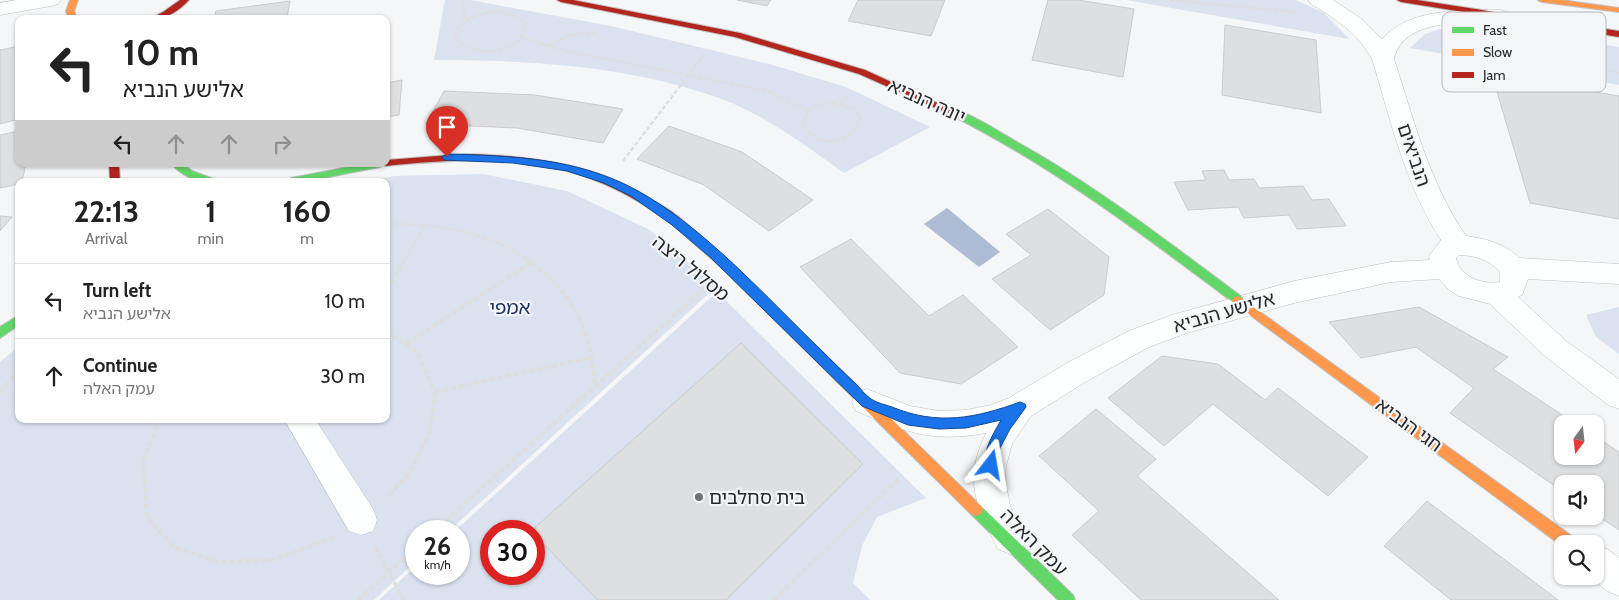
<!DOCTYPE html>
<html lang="en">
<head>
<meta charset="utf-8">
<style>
  :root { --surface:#fff; --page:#f2f2f2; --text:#222; --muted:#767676; --line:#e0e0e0 }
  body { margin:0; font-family:Cabin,"Noto Sans Hebrew",sans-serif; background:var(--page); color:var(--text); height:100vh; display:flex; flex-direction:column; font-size:19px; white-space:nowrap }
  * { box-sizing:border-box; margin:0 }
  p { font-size:16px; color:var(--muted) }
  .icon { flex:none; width:28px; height:28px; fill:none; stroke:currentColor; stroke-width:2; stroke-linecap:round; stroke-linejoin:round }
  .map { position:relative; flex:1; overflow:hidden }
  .panel { position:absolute; left:15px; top:178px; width:375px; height:245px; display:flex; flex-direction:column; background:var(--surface); border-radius:10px; box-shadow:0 1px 4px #0004 }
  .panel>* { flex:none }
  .banner { position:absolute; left:15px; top:15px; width:375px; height:152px; border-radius:10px; box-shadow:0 1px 4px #0004; background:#fff; color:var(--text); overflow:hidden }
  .needle { width:32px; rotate:195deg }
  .controls { position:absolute; left:1554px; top:415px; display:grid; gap:10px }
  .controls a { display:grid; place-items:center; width:50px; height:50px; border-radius:10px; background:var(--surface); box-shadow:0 1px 4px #0004; font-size:25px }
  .speed { position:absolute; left:405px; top:520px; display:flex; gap:10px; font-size:25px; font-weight:700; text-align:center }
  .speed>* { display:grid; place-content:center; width:65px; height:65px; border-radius:50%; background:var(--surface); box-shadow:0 1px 4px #0004; line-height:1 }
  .speed small { font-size:12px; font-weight:400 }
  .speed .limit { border:8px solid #d22; background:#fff; color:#111 }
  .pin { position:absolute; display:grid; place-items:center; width:42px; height:42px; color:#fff; margin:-51px -21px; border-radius:50% 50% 50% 0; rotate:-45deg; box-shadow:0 0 5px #0007 }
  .pin .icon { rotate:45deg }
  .me { position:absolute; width:55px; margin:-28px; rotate:14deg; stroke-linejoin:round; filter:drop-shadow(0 0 4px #0008) }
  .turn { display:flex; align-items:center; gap:18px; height:105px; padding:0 25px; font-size:22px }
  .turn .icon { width:65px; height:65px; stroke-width:2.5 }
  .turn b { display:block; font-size:35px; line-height:42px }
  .lanes { display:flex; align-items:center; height:48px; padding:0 25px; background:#0003; justify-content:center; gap:25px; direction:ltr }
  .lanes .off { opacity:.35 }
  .eta { display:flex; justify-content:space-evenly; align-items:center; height:85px; text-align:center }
  .eta b { font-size:30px; font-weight:700; line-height:35px }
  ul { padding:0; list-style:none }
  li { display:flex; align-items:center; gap:15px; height:75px; padding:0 25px; border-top:1px solid var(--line) }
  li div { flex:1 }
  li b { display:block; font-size:19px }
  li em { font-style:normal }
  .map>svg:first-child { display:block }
  .green { fill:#dae2f0; fill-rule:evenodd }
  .water { fill:#adbbd4 }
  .building { fill:#dddfe0; stroke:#cacbcd }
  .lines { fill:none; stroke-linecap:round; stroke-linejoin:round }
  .street-casing { stroke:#bfc0c2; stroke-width:1 }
  .fast-casing { stroke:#bfc0c2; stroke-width:2 }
  .slow-casing { stroke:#bfc0c2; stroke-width:2 }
  .jam-casing { stroke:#bfc0c2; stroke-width:2 }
  .path-far1 { stroke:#dedede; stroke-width:2.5; stroke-dasharray:4.5 2; stroke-linecap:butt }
  .path { stroke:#dedede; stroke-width:4; stroke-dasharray:5.5 2.5; stroke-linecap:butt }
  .street { fill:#fdfefe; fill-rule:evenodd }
  .fast { fill:#63d668; fill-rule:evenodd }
  .slow { fill:#ff974d; fill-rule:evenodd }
  .jam { fill:#b3261e; fill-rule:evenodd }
  .route { fill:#1a73e8; stroke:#114b97 }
  .poi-dot { fill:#707173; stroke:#f3f5f9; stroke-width:2 }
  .labels { text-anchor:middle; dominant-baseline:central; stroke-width:4.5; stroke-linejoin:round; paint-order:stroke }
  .street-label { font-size:19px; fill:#29292b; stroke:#f3f5f9 }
  .park-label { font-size:19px; fill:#182f5c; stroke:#f3f5f9 }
  .poi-label { font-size:19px; fill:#29292b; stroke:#f3f5f9; text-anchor:start }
  .key { fill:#f3f5f9; stroke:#b6b8bb; stroke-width:1 }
  .key-label { font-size:14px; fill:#29292b }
</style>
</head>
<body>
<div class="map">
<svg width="1619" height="600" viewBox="0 0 1619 600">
  <rect width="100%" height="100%" fill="#f4f6f8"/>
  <!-- green -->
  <g class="green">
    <path d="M445,0h25l141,26 158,38 77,23 84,40 -86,46c-37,-26 -75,-55 -117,-72 -92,-35 -196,-41 -293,-41z"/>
    <polygon points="1126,0 1296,0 1324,13 1349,39"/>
    <polygon points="1453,25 1485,26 1619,47 1619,85 1410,48 1425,34"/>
    <polygon points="483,174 567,191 650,230 717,286 449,531 416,531 416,561 374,600 0,600 0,362 19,346 19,419 386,419 386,181 367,181 395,176"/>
    <path d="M717,292l209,206 -49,19 -15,29 -9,37 17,17h-491l37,-34v8h43v-43h-4zM491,531h43v43h-43z"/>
    <polygon points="1619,307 1619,354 1596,337 1586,315"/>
  </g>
  <!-- water -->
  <polygon class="water" points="947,208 1000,252 979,267 924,224"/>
  <!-- building -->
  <g class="building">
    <polygon points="737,0 771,0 767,6"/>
    <polygon points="858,0 945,0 931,36 848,21"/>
    <polygon points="1048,0 1078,0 1134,9 1123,77 1032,60"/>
    <polygon points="290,1 287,18 214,19 216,11"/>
    <polygon points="1225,25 1316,40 1321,113 1222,95"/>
    <polygon points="19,46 19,119 0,124 0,50"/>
    <polygon points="1492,75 1619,96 1619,219 1530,203"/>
    <polygon points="402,80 399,115 386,117 386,83"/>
    <polygon points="444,91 535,95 623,109 603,143 517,128 426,124"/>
    <polygon points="669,126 742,152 813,200 769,231 704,185 637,159"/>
    <polygon points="19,131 19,164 26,164 22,181 19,181 19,184 0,188 0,135"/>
    <polygon points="1224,170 1229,180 1254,179 1259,188 1303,186 1312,200 1329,199 1346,226 1297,229 1289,215 1244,218 1238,207 1188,210 1174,182 1206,180 1202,171"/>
    <polygon points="1048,209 1109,257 1104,295 1050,330 992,279 1031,255 1006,234"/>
    <polygon points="0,216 12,217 0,231"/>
    <polygon points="851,239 929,316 963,295 1018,347 961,384 900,373 800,267"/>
    <polygon points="1419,307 1508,357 1493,369 1576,424 1562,424 1562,456 1595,456 1595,436 1619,452 1619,530 1595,514 1595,484 1562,484 1562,491 1450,413 1474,388 1416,347 1361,358 1329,322"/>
    <polygon points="741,343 863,464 726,600 598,600 534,534 534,531 531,531"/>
    <polygon points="1162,356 1218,364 1265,400 1278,388 1368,457 1328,496 1213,404 1164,446 1108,398"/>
    <polygon points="1096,409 1156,459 1137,476 1279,600 1141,600 1072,535 1099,511 1039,456"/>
    <polygon points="1427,501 1558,600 1451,600 1384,546"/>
  </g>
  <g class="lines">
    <!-- street casing -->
    <g class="street-casing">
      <g id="street">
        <polygon points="17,0 61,0 58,4 51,6 0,15 0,3"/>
        <path d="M1308,0h25l30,20 19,19c29,-32 79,-28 119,-29l7,2 3,4 -3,4 -7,2c-33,1 -98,-5 -107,37 20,61 35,123 72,177 17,2 41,8 53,22l100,6v20l-91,-5 -6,16 -4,2 48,44 53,38v30l-11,-4 -62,-48 -56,-53 -31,-8 -10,-6 -10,-11 -48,3 -97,21 -107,30 -38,14 -62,34 -56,35 -19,28 -6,22 -1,13 5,27 17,32 -5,11 -12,5 -12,-5c-22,-44 -35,-68 -12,-116 -55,10 -80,-1 -130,-22l-4,-9 4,-9 11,-4 43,17 29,5 27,-1 25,-5 18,-7 58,-35 62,-32 43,-16 122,-34 97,-19 39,-2 -1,-4 12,-16c-36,-55 -50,-119 -69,-181 -14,-26 -36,-40 -61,-55zM1459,255c15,0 31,5 41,17v10c-18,3 -40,-5 -44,-24z"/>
        <polygon points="284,419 315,419 373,509 377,520 373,531 361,535 349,531"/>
        <polygon points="1595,545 1607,549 1619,558 1619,596 1607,591 1588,576 1595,576"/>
      </g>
    </g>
    <!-- fast casing -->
    <g class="fast-casing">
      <g id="fast">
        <path d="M950,108c22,6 45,21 65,33 80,44 153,101 227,156l2,3 -2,3h-8c-92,-69 -183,-138 -287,-190l-2,-2z"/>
        <path d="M172,164h11l9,7 22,8 1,2c-17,1 -32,-3 -43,-17z"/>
        <polygon points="364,164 385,164 380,167 308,181 286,181 291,178"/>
        <polygon points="19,315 19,325 0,338 0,327"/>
        <polygon points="976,504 981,506 1073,595 1075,600 1058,600 971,514 969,510 971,506"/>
      </g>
    </g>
    <!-- slow casing -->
    <g class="slow-casing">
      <g id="slow">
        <polygon points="70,0 78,0 74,11 77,19 69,19 66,11"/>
        <polygon points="1538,0 1561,0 1619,8 1619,12 1542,2"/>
        <polygon points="674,215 678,216 732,264 981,506 983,510 981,514 976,516 971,514 724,270 670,222 669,219"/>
        <polygon points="1238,296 1576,539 1578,544 1562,544 1562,546 1234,303 1232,300 1234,297"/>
      </g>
    </g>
    <!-- jam casing -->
    <g class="jam-casing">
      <g id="jam">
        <path d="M180,0h9c-11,12 -23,19 -39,19l13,-7z"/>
        <polygon points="557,0 573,0 740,33 865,70 955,111 950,114 947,113 859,74 735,37 561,2"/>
        <polygon points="1397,0 1417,0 1619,31 1619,37 1401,2"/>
        <path d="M463,154c67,1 134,10 191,47 8,5 20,10 25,18l-5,4 -4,-1c-21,-14 -42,-28 -66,-38 -68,-31 -146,-25 -218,-18l-4,-2h4v-4z"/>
        <polygon points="109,164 119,164 120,181 110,181"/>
      </g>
    </g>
    <!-- path-far1 -->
    <g class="path-far1">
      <polyline points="463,0 465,20"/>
      <polyline points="1170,0 1297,12"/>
      <path d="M494,11l22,5 9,7c4,28 -54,41 -70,12 6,-17 23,-20 39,-24z"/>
      <polyline points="521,37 565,51 768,91 808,111"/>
      <polyline points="1475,41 1520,53 1619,73"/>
      <polyline points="549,46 567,36 597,32"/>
      <path d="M832,103l20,5 8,8c-1,21 -29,33 -46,20 -4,-2 -8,-8 -11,-12l5,-13 14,-7z"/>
      <polyline points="841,104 849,92"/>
      <polyline points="623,161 706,52"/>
      <path d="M386,224c52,0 97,6 141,35"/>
      <polyline points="405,259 425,225"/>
    </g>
    <!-- path -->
    <g class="path">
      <path d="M525,258c48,32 66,72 70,128"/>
      <polyline points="386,291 406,258"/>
      <polyline points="386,331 417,352 435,392 430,432 409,474 386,498"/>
      <polyline points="406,344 532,262"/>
      <polyline points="435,392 593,357"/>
      <polyline points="0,393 19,370"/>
      <polyline points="161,419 143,460 147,518 174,547 218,562 272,560 333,538"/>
      <polyline points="434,531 707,286"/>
      <polyline points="375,547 404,600"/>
      <polyline points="358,600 416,547"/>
      <polyline points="774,600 898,479"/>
    </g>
    <!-- street -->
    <use href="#street" class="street"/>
    <!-- fast -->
    <use href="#fast" class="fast"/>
    <!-- slow -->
    <use href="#slow" class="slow"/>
    <!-- jam -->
    <use href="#jam" class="jam"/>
  </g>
  <!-- route -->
  <path class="route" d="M447,154c66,2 132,4 191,37 67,37 127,105 182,158 11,11 23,23 35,34 5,5 10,12 16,16 6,4 15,6 21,8 46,19 84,11 128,-5l5,2 1,3 -16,22 -11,21 -3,19 -5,1 -4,-1c-7,-15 7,-36 14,-49l-35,8 -27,1 -31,-4 -46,-19 -152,-149 -38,-32 -41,-29 -27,-13 -37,-12 -54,-8 -69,-3 -2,-3z"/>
  <!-- markers -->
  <circle class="poi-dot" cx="699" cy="497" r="5"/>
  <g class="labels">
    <!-- street labels -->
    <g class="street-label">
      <text transform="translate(927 101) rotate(24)">יונה הנביא</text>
      <text transform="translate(1414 155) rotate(71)">הנביאים</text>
      <text transform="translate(691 268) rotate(39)">מסלול ריצה</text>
      <text transform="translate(1224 312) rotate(-16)">אלישע הנביא</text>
      <text transform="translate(1409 425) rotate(36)">חגי הנביא</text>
      <text transform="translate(1034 542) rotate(45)">עמק האלה</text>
    </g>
    <!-- park labels -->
    <g class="park-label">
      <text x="510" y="307">אמפי</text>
    </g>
    <!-- poi labels -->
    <g class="poi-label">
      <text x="709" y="497">בית סחלבים</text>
    </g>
  </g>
  <!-- legend -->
  <rect x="1442" y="12" width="164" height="80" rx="8" class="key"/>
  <rect x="1452" y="27" width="22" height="6" fill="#63d668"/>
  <rect x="1452" y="49" width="22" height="7" fill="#ff974d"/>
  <rect x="1452" y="72" width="22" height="6" fill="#b3261e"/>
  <g class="key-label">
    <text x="1483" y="35">Fast</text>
    <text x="1483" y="57">Slow</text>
    <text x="1483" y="80">Jam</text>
  </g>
</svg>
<div class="controls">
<a><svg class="needle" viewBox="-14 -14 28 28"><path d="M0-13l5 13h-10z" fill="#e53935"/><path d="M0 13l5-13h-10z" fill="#767676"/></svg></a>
<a><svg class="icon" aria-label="sound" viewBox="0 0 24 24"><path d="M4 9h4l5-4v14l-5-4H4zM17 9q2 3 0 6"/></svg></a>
<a><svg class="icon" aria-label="search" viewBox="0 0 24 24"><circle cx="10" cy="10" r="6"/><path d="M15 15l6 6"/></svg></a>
</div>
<div class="speed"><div>26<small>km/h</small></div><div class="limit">30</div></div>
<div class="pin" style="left:447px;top:157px;background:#d93025"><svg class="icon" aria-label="arrive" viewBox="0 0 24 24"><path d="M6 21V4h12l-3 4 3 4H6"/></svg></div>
<svg class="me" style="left:991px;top:465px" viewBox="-20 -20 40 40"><path d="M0-17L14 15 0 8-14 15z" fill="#1a73e8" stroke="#fff" stroke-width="4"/></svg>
<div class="banner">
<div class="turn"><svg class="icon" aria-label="left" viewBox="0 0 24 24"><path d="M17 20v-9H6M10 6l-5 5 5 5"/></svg><div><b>10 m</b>אלישע הנביא</div></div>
<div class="lanes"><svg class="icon" aria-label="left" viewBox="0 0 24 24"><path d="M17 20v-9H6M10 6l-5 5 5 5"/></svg><svg class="icon off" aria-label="ahead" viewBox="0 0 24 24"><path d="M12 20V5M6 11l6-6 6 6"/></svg><svg class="icon off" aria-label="ahead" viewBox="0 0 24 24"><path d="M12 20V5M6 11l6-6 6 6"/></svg><svg class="icon off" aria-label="right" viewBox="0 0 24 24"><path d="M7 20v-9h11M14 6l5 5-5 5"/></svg></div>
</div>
<section class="panel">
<div class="eta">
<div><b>22:13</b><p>Arrival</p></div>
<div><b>1</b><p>min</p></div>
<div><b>160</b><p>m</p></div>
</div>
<ul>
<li><svg class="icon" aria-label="left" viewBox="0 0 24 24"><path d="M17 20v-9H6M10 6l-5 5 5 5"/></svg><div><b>Turn left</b><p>אלישע הנביא</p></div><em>10 m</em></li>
<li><svg class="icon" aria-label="ahead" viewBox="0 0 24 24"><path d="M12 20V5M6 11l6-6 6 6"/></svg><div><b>Continue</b><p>עמק האלה</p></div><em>30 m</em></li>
</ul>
</section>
</div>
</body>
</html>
